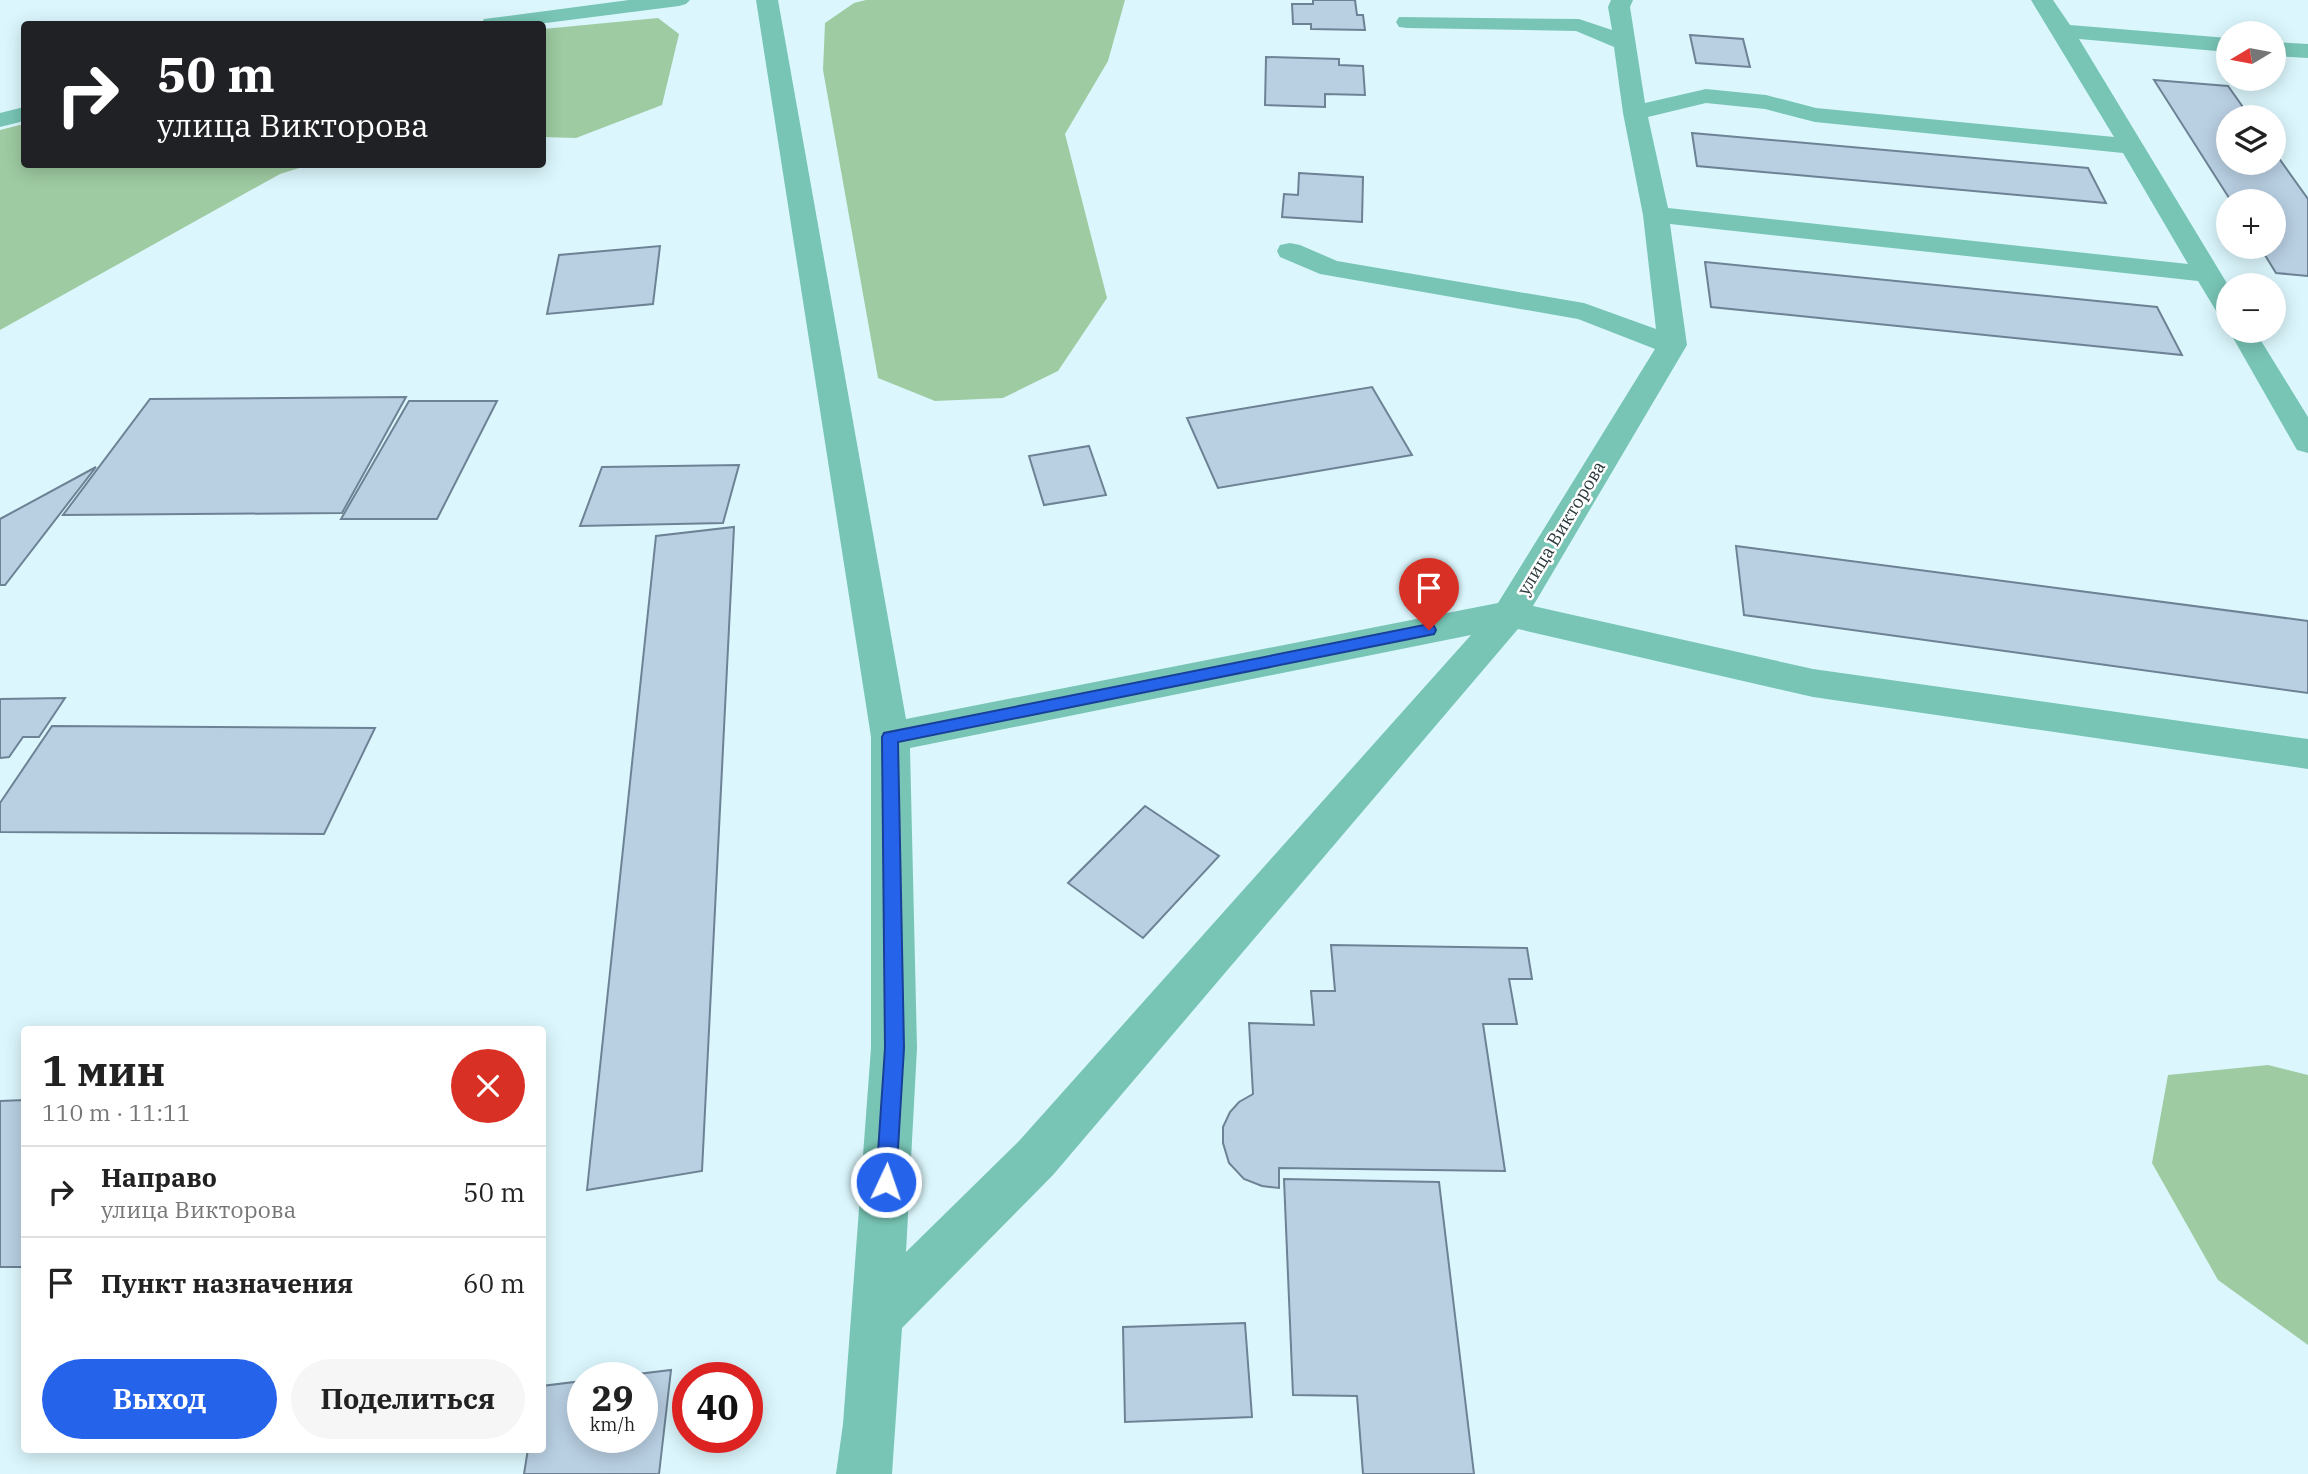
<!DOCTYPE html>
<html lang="ru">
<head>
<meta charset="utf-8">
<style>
  :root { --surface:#fff; --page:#f6f6f6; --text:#222; --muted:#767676; --line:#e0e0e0; --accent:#2563eb }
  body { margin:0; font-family:"IBM Plex Serif",serif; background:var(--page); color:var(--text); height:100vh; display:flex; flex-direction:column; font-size:26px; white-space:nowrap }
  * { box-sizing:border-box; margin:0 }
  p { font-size:23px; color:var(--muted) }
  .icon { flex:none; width:38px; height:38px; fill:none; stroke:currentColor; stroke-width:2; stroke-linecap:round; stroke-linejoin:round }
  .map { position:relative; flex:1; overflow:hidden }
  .side { position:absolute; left:21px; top:1026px; width:525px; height:427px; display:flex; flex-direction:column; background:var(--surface); border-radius:7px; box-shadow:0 4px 18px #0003 }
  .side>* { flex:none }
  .top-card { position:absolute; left:21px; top:21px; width:525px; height:147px; border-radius:7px; box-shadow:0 4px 18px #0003; background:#202124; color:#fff; overflow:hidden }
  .needle { width:46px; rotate:260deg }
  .tools { position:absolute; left:2216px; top:21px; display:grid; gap:14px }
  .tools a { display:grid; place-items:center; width:70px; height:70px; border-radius:50%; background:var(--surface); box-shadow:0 4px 18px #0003; font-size:35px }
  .speed { position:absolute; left:567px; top:1362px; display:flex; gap:14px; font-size:35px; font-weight:700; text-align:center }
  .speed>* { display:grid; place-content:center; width:91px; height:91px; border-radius:50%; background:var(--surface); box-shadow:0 4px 18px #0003; line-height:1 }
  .speed small { font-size:18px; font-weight:400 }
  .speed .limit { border:10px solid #d22; background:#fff; color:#111 }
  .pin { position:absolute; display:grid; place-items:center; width:60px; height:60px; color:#fff; margin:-72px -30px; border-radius:50% 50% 50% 0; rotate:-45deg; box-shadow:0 0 7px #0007 }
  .pin .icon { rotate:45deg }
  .me { position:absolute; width:77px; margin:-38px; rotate:3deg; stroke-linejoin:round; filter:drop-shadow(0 0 5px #0008) }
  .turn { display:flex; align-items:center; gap:24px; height:147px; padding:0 21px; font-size:32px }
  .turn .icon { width:91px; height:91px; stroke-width:2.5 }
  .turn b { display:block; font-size:49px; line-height:60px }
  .round { display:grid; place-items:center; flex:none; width:74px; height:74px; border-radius:37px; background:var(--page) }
  .head { display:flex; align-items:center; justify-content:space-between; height:119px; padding:0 21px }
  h1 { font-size:42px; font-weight:700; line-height:52px }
  .primary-button { display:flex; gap:14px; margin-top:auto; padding:14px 21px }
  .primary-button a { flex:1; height:80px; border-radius:42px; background:var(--accent); color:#fff; font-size:28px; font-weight:700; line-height:80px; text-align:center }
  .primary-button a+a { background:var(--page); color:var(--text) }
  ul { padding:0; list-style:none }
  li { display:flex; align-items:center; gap:21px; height:91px; padding:0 21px; border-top:2px solid var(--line) }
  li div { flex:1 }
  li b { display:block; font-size:26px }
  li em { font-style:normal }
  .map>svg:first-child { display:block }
  .green { fill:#9ecba2 }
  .building { fill:#b9d0e3; stroke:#6d8294; stroke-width:2 }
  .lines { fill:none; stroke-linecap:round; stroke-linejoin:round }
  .minor { fill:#78c5b5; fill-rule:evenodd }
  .route { fill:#2563eb; stroke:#184099; stroke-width:2 }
  .labels { text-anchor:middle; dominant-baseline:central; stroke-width:5; stroke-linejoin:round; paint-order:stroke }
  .street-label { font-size:18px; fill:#2a383b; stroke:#fff }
</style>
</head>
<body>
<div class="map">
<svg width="2308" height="1474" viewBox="0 0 2308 1474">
  <rect width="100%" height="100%" fill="#dbf7fd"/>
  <!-- green -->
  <g class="green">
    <polygon points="866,0 1125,0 1108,61 1065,134 1107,298 1058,371 1003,398 935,401 878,378 823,70 825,23 854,3"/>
    <polygon points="658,18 679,34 662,105 576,138 543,137 543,29"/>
    <polygon points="24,124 24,164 309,165 280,174 0,330 0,130"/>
    <polygon points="2268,1065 2308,1075 2308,1345 2218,1280 2152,1163 2168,1075"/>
  </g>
  <!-- building -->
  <g class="building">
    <polygon points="1313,0 1355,0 1357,15 1363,15 1365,30 1311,29 1311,24 1293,24 1292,4 1313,4"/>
    <polygon points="1690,35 1743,39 1750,67 1696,63"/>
    <polygon points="1266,57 1339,59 1339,65 1363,66 1365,95 1325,94 1325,107 1265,105"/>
    <polygon points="2154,80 2228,86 2250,117 2228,117 2228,163 2273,163 2273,150 2308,199 2308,276 2276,273 2260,247 2273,247 2273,201 2231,201"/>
    <polygon points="1692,133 2088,168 2106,203 1697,166"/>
    <polygon points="1299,173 1363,177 1362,222 1282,217 1284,194 1298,195"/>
    <polygon points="660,246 653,304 547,314 559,255"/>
    <polygon points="1705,262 2157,307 2182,355 1711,307"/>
    <polygon points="1372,387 1412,455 1218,488 1187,418"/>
    <polygon points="406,397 342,513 63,515 150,399"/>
    <polygon points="409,401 497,401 437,519 341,519"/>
    <polygon points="1089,446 1106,495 1044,505 1029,456"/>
    <polygon points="739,465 723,523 580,526 602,467"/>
    <polygon points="96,467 5,585 0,585 0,519"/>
    <polygon points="734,527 702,1171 587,1190 656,536"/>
    <polygon points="1736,546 2308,621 2308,693 1744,615"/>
    <polygon points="65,698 39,737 23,737 9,757 0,758 0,699"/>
    <polygon points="52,726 375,728 324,834 0,832 0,803"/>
    <polygon points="1145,806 1219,856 1143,938 1068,883"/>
    <polygon points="1331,945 1527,948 1532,979 1509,979 1517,1024 1483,1024 1505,1171 1279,1168 1279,1188 1262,1186 1244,1179 1229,1163 1223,1143 1223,1127 1230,1112 1239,1102 1253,1094 1249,1023 1314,1025 1311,991 1335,991"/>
    <polygon points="24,1100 24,1267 0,1267 0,1101"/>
    <polygon points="1284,1179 1439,1182 1474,1474 1363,1474 1357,1396 1293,1395"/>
    <polygon points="1245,1323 1252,1417 1125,1422 1123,1327"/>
    <polygon points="671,1370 659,1474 524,1474 528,1449 542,1449 542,1386 583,1381 583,1437 642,1437 642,1377 613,1377"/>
  </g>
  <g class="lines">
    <!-- minor -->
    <g class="minor">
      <polygon points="629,0 690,0 686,4 679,6 538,24 481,24 484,19 492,18"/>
      <path d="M756,0h22l128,719 592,-116 157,-254 -77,-30 -258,-45 -40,-17 -3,-6 3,-6 10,-2 10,2 37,16 247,42 72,26 -13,-114 -20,-102 -9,-66 -38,-16 -169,-3 -8,-1 -3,-5 3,-5 180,2 33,11 -4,-23 3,-7h22l-3,7 15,96 61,-14 60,6 50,13 298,29 -83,-137h22l17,25 158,13v14l-149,-13 149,246v31l-10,-2 -20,-33 -528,-57 17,121 -154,261 280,63 495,70v30l-495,-72 -295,-68 -465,546 -151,153 -10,146h-56l7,-50 28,-376v-311zM1706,103l59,6 50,13 308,31 65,111 -520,-56 -20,-91zM1471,635l-452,506 -113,111 11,-204 -7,-300z"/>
      <polygon points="2273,42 2308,44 2308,58 2273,56"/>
      <polygon points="24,107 24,121 0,127 0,113"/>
      <polygon points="2228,329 2255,331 2308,417 2308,453 2297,450"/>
    </g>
  </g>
  <!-- route -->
  <polygon class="route" points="1429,624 1434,626 1436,630 1434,634 898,742 904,1048 896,1182 893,1189 886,1192 879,1189 876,1182 885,1048 882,737 884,733"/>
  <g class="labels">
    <!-- street labels -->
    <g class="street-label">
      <text transform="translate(1561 528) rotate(-59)">улица Викторова</text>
    </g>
  </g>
</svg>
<div class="tools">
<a><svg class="needle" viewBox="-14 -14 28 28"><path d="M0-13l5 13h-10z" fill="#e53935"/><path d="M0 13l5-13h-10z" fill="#767676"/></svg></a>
<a><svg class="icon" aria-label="layers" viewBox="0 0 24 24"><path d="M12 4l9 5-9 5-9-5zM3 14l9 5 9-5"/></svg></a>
<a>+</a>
<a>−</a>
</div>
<div class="speed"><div>29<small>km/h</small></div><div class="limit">40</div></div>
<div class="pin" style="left:1429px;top:630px;background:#d93025"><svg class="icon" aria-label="arrive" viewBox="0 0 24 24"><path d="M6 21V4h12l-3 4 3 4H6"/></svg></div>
<svg class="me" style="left:886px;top:1182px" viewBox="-20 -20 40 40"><circle r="17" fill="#2563eb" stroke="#fff" stroke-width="3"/><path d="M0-11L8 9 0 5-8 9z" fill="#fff"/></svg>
<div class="top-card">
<div class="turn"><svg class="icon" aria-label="right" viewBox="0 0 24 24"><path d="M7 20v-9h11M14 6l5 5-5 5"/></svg><div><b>50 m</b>улица Викторова</div></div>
</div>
<section class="side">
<div class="head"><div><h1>1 мин</h1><p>110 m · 11:11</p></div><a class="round" style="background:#d93025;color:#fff"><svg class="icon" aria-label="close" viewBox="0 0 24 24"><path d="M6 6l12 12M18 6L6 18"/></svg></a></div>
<ul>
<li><svg class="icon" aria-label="right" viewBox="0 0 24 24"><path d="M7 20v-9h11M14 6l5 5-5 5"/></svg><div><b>Направо</b><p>улица Викторова</p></div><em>50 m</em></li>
<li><svg class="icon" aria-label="arrive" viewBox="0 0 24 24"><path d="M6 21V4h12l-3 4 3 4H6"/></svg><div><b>Пункт назначения</b></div><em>60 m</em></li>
</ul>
<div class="primary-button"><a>Выход</a><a>Поделиться</a></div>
</section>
</div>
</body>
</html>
